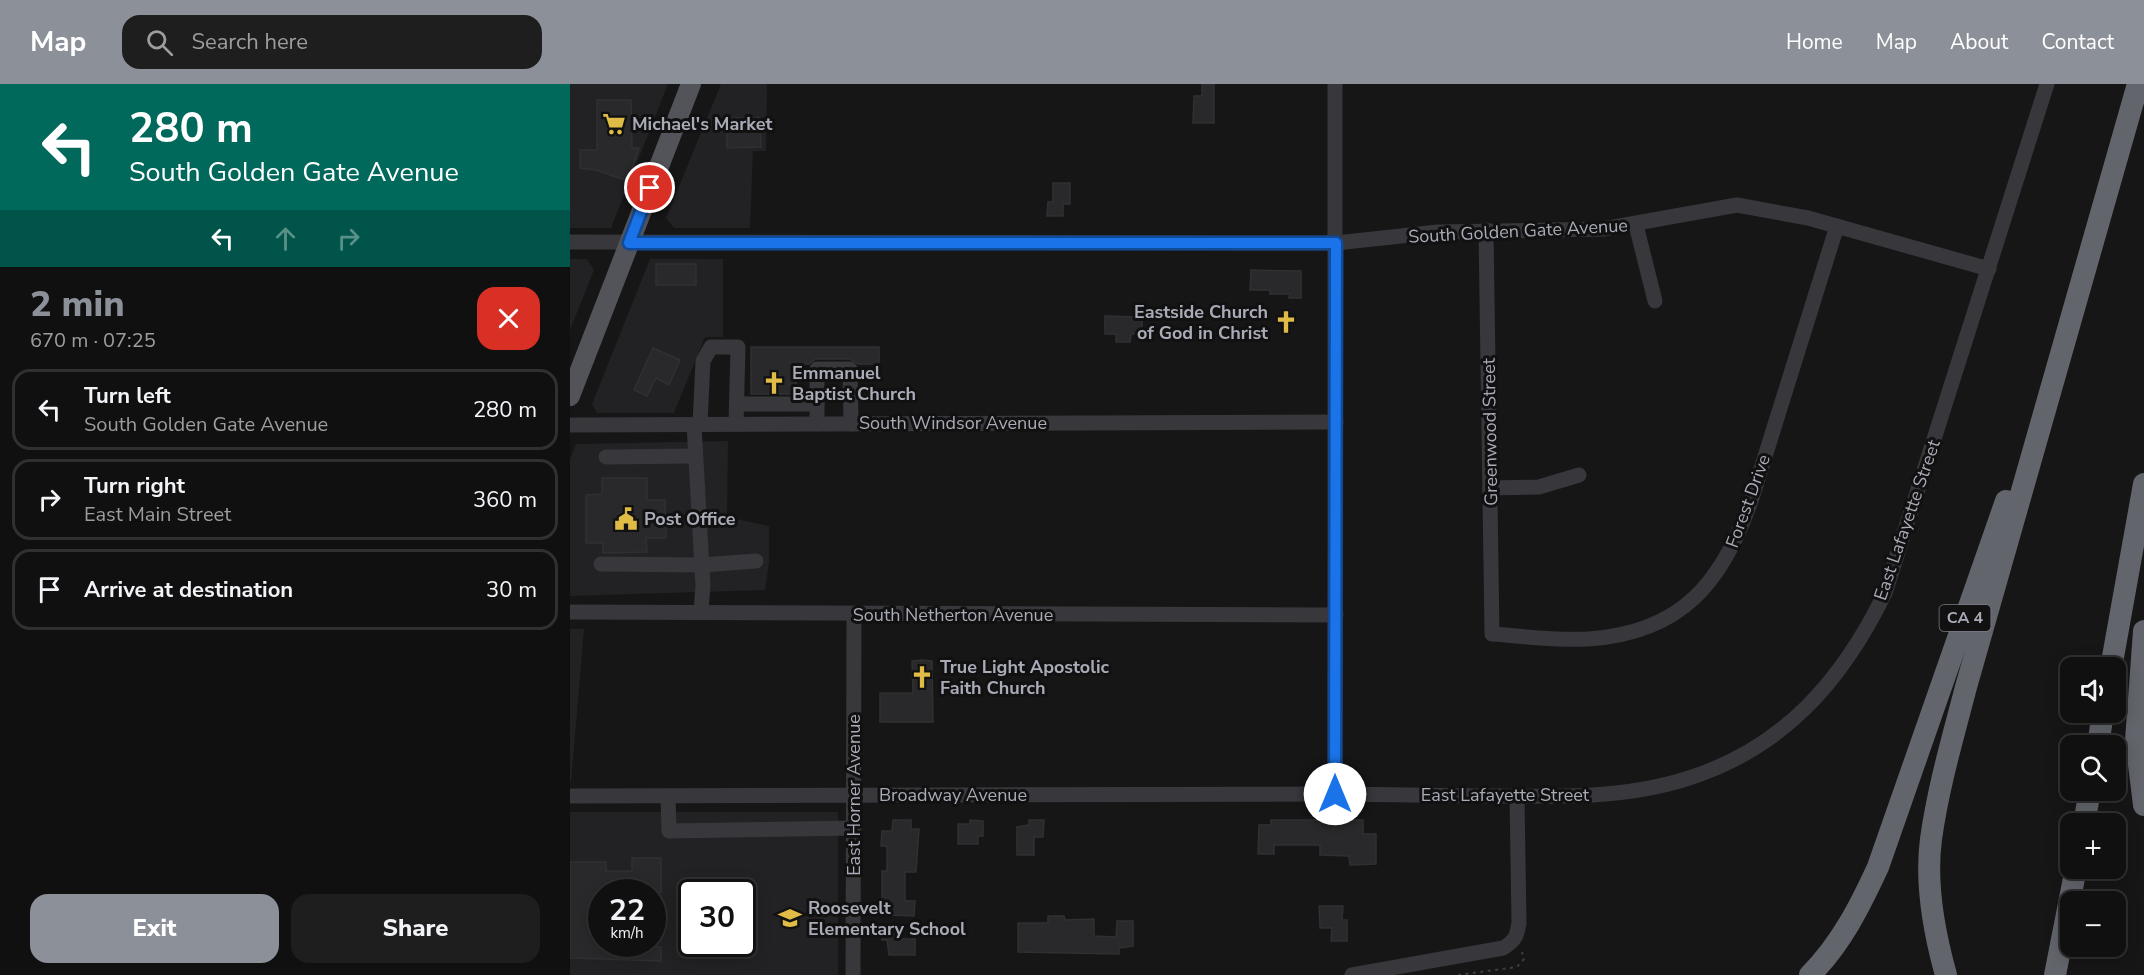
<!DOCTYPE html>
<html lang="en">
<head>
<meta charset="utf-8">
<style>
  :root { --surface:#101011; --page:#1e1e1f; --text:#f1f3f6; --muted:#9c9d9f; --line:#303031; --accent:#8c9099 }
  body { margin:0; font-family:"Nunito Sans",sans-serif; background:var(--page); color:var(--text); height:100vh; display:flex; flex-direction:column; font-size:22px; white-space:nowrap }
  * { box-sizing:border-box; margin:0 }
  p { font-size:20px; color:var(--muted) }
  .icon { flex:none; width:33px; height:33px; fill:none; stroke:currentColor; stroke-width:2; stroke-linecap:round; stroke-linejoin:round }
  .map { position:relative; flex:1; overflow:hidden }
  .panel { display:flex; flex-direction:column; background:var(--surface); width:570px }
  .panel>* { flex:none }
  .banner { background:#00695c; color:#fff; overflow:hidden }
  .fabs { position:absolute; left:1490px; top:573px; display:grid; gap:12px }
  .fabs a { display:grid; place-items:center; width:66px; height:66px; border-radius:12px; background:var(--surface); box-shadow:0 3px 15px #0003,0 0 0 2px var(--line); font-size:30px }
  .speed { position:absolute; left:18px; top:795px; display:flex; gap:12px; font-size:30px; font-weight:700; text-align:center }
  .speed>* { display:grid; place-content:center; width:78px; height:78px; border-radius:50%; background:var(--surface); box-shadow:0 3px 15px #0003,0 0 0 2px var(--line); line-height:1 }
  .speed small { font-size:15px; font-weight:400 }
  .speed .limit { border:3px solid #111; border-radius:9px; background:#fff; color:#111 }
  .pin { position:absolute; display:grid; place-items:center; width:51px; height:51px; color:#fff; margin:-26px; border:3px solid #fff; border-radius:50%; box-shadow:0 2px 6px #0007 }
  .me { position:absolute; width:66px; margin:-33px; rotate:0deg; stroke-linejoin:round; filter:drop-shadow(0 0 4px #0008) }
  .turn { display:flex; align-items:center; gap:21px; height:126px; padding:0 30px; font-size:27px }
  .turn .icon { width:78px; height:78px; stroke-width:2.5 }
  .turn b { display:block; font-size:42px; line-height:51px }
  .lanes { display:flex; align-items:center; height:57px; padding:0 30px; background:#0003; justify-content:center; gap:30px; direction:ltr }
  .lanes .off { opacity:.35 }
  .round { display:grid; place-items:center; flex:none; width:63px; height:63px; border-radius:18px; background:var(--page) }
  .head { display:flex; align-items:center; justify-content:space-between; height:102px; padding:0 30px }
  h1 { font-size:36px; font-weight:800; line-height:45px; color:var(--accent) }
  .cta { display:flex; gap:12px; margin-top:auto; padding:12px 30px }
  .cta a { flex:1; height:69px; border-radius:18px; background:var(--accent); color:#fff; font-size:24px; font-weight:800; line-height:69px; text-align:center }
  .cta a+a { background:var(--page); color:var(--text) }
  ul { padding:0; list-style:none }
  li { display:flex; align-items:center; gap:18px; height:81px; margin:0 12px 9px; padding:0 18px; border:3px solid var(--line); border-radius:18px }
  li div { flex:1 }
  li b { display:block; font-size:22px }
  li em { font-style:normal }
  header { display:flex; align-items:center; gap:36px; box-sizing:border-box; height:84px; padding:0 30px; background:var(--accent); color:#fff }
  header strong { font-size:28px }
  nav { display:flex; gap:33px; margin-inline-start:auto; font-size:21px }
  .search { width:420px; height:54px; background:var(--page); display:flex; align-items:center; gap:15px; box-sizing:border-box; padding:0 21px; border-radius:18px; color:var(--muted); font-size:22px }
  main { display:flex; flex:1; min-height:0 }
  .map>svg:first-child { display:block }
  .built { fill:#222224; fill-rule:evenodd }
  .building { fill:#29292b; stroke:#303033; stroke-width:1.5 }
  .lines { fill:none; stroke-linecap:round; stroke-linejoin:round }
  .path { stroke:#3d3e43; stroke-width:2; stroke-dasharray:3 4.5; stroke-linecap:butt }
  .minor { stroke:#37373c; stroke-width:15 }
  .major { stroke:#53545a; stroke-width:20 }
  .highway { stroke:#63656c; stroke-width:22 }
  .route-casing { stroke:#114b97; stroke-width:15 }
  .route { stroke:#1a73e8; stroke-width:10 }
  .labels { text-anchor:middle; dominant-baseline:central; stroke-width:6; stroke-linejoin:round; paint-order:stroke }
  .shield { fill:#111112; stroke:#7b7d85; stroke-width:1.5 }
  .shield-label { font-size:16px; font-weight:bold; fill:#a9abb6 }
  .poi-label { font-size:18px; font-weight:bold; fill:#a9abb6; stroke:#111112; text-anchor:start }
  .street-label { font-size:18px; fill:#a9abb6; stroke:#111112 }
</style>
</head>
<body>
<header>
<strong>Map</strong>
<div class="search"><svg class="icon" aria-label="search" viewBox="0 0 24 24"><circle cx="10" cy="10" r="6"/><path d="M15 15l6 6"/></svg>Search here</div>
<nav><a>Home</a><a>Map</a><a>About</a><a>Contact</a></nav>
</header>
<main>
<section class="panel">
<div class="banner">
<div class="turn"><svg class="icon" aria-label="left" viewBox="0 0 24 24"><path d="M17 20v-9H6M10 6l-5 5 5 5"/></svg><div><b>280 m</b>South Golden Gate Avenue</div></div>
<div class="lanes"><svg class="icon" aria-label="left" viewBox="0 0 24 24"><path d="M17 20v-9H6M10 6l-5 5 5 5"/></svg><svg class="icon off" aria-label="ahead" viewBox="0 0 24 24"><path d="M12 20V5M6 11l6-6 6 6"/></svg><svg class="icon off" aria-label="right" viewBox="0 0 24 24"><path d="M7 20v-9h11M14 6l5 5-5 5"/></svg></div>
</div>
<div class="head"><div><h1>2 min</h1><p>670 m · 07:25</p></div><a class="round" style="background:#d93025;color:#fff"><svg class="icon" aria-label="close" viewBox="0 0 24 24"><path d="M6 6l12 12M18 6L6 18"/></svg></a></div>
<ul>
<li><svg class="icon" aria-label="left" viewBox="0 0 24 24"><path d="M17 20v-9H6M10 6l-5 5 5 5"/></svg><div><b>Turn left</b><p>South Golden Gate Avenue</p></div><em>280 m</em></li>
<li><svg class="icon" aria-label="right" viewBox="0 0 24 24"><path d="M7 20v-9h11M14 6l5 5-5 5"/></svg><div><b>Turn right</b><p>East Main Street</p></div><em>360 m</em></li>
<li><svg class="icon" aria-label="arrive" viewBox="0 0 24 24"><path d="M6 21V4h12l-3 4 3 4H6"/></svg><div><b>Arrive at destination</b></div><em>30 m</em></li>
</ul>
<div class="cta"><a>Exit</a><a>Share</a></div>
</section>
<div class="map">
<svg width="1574" height="891" viewBox="0 0 1574 891">
  <rect width="100%" height="100%" fill="#161617"/>
  <!-- built -->
  <g class="built">
    <polygon points="0,0 98,0 41,144 0,144"/>
    <polygon points="151,0 197,0 196,67 183,67 180,144 104,144 96,134"/>
    <polygon points="0,175 17,175 24,186 0,246"/>
    <polygon points="80,175 153,175 153,253 135,253 104,329 27,329 22,320"/>
    <polygon points="158,357 157,433 199,442 199,478 195,506 0,512 0,375 6,360"/>
    <polygon points="0,545 14,545 1,698 0,698"/>
    <path d="M0,728h268v163h-268zM32,808h50v52h-50zM122,808h50v52h-50z"/>
  </g>
  <!-- building -->
  <g class="building">
    <polygon points="632,0 644,0 644,39 623,39 624,12 632,12"/>
    <polygon points="27,16 61,16 62,64 69,64 58,97 26,86 10,84 10,66 27,66"/>
    <polygon points="157,34 190,34 191,63 157,64"/>
    <polygon points="483,99 500,99 500,120 493,120 493,132 477,132 478,118 483,118"/>
    <rect x="86" y="180" width="40" height="21"/>
    <polygon points="681,186 731,187 731,214 719,214 720,210 700,210 700,206 680,206"/>
    <polygon points="535,232 572,233 572,250 561,250 560,258 546,258 546,250 535,250"/>
    <polygon points="181,263 309,263 309,280 288,280 280,275 246,275 239,280 226,280 226,310 181,310"/>
    <polygon points="83,264 110,276 99,301 86,294 77,312 64,306"/>
    <polygon points="32,394 77,394 77,416 95,416 96,454 76,454 77,468 33,469 33,459 16,459 16,411 32,410"/>
    <polygon points="352,576 362,577 363,638 310,638 310,609 343,609 342,577"/>
    <polygon points="323,736 341,736 341,745 349,745 346,788 335,788 335,817 345,817 344,832 318,831 318,818 312,818 312,787 317,787 317,762 311,762 312,747 322,747"/>
    <polygon points="400,736 413,737 413,752 408,752 408,760 388,760 388,740 400,740"/>
    <polygon points="459,736 474,736 473,753 464,753 464,771 447,771 447,743 459,741"/>
    <polygon points="701,736 793,736 793,750 806,750 806,780 780,781 779,772 750,771 750,761 704,761 704,770 688,770 689,741 701,741"/>
    <polygon points="62,774 91,774 91,808 32,808 32,860 53,860 53,864 91,863 91,877 0,874 0,778 36,778 36,787 62,787"/>
    <polygon points="749,822 773,822 772,836 777,836 777,857 761,857 762,844 750,844"/>
    <polygon points="478,832 494,832 495,836 524,835 524,852 546,853 547,837 563,837 563,862 549,864 549,870 448,868 448,839 478,839"/>
    <polygon points="312,843 327,843 327,855 345,855 345,871 319,871 317,856 312,856"/>
  </g>
  <g class="lines">
    <!-- path -->
    <polyline class="path" points="888,891 947,883 954,875 952,868"/>
    <!-- minor -->
    <g class="minor">
      <polyline points="1066,141 1085,217"/>
      <path d="M916,146l6,404c31,2 64,7 96,5 94,-6 135,-57 164,-141l85,-272"/>
      <polyline points="0,158 766,159 868,148 1033,145 1167,121 1238,134 1419,185"/>
      <polyline points="167,320 247,320"/>
      <polyline points="124,340 133,502 131,527"/>
      <polyline points="130,340 133,277 141,263 168,263 166,340"/>
      <polyline points="247,340 247,285 280,285 281,340"/>
      <polyline points="0,341 766,338"/>
      <polyline points="36,373 124,372"/>
      <polyline points="920,404 969,403 1009,391"/>
      <polyline points="31,480 132,481 186,477"/>
      <polyline points="0,528 766,531"/>
      <polyline points="765,710 765,0"/>
      <path d="M0,712c251,-1 501,-1 752,-2 59,0 117,2 176,2 63,1 127,2 188,-17 97,-30 156,-98 199,-186l162,-509"/>
      <polyline points="98,712 99,747 284,744"/>
      <polyline points="283,891 284,530"/>
      <path d="M782,891l151,-27c12,-7 14,-12 16,-25l-2,-127"/>
    </g>
    <!-- major -->
    <polyline class="major" points="0,312 121,0"/>
    <!-- highway -->
    <g class="highway">
      <polyline points="1574,547 1566,656 1574,721"/>
      <polyline points="1541,584 1574,400"/>
      <polyline points="1528,662 1533,628"/>
      <polyline points="1514,740 1520,706"/>
      <path d="M1240,891c31,-31 50,-69 68,-108l128,-366"/>
      <path d="M1376,891c-12,-43 -21,-91 -15,-136 7,-51 22,-102 35,-152l172,-603"/>
      <polyline points="1485,891 1506,784"/>
    </g>
  </g>
  <g class="lines">
    <!-- route casing -->
    <g class="route-casing">
      <polyline id="route" points="80,104 59,159 766,159 765,710"/>
    </g>
    <!-- route -->
    <use href="#route" class="route"/>
  </g>
  <!-- icons -->
  <defs>
    <g id="supermarket-bare" transform="scale(1.8)"><path d="M-6-5.5h2.5l.6 2H6L4.5 2H-2.5L-4.4-4H-6ZM-1.5 3.2a1.3 1.3 0 1 0 .1 0ZM3 3.2a1.3 1.3 0 1 0 .1 0Z" fill="#e0bb45" stroke="#111112" stroke-width="2.5" paint-order="stroke"/></g>
    <g id="church-bare" transform="scale(1.8)"><path d="M-1.2-6h2.4v3.5h3.3v2.4h-3.3V6h-2.4V-.1h-3.3v-2.4h3.3Z" fill="#e0bb45" stroke="#111112" stroke-width="2.5" paint-order="stroke"/></g>
    <g id="civic-bare" transform="scale(1.8)"><path d="M-.6-6.5H3V-4.5H.6V-3L4-1V1h2V6H-6V1h2V-1L-.6-3ZM-1.2 2.5V6h2.4V2.5Z" fill="#e0bb45" stroke="#111112" stroke-width="2.5" paint-order="stroke"/></g>
    <g id="school-bare" transform="scale(1.8)"><path d="M0-5L7-2L0 1L-7-2ZM-4 1L0 2.5L4 1V4Q0 6-4 4Z" fill="#e0bb45" stroke="#111112" stroke-width="2.5" paint-order="stroke"/></g>
  </defs>
  <g fill-rule="evenodd">
    <use href="#supermarket-bare" x="44" y="40"/>
    <use href="#church-bare" x="716" y="238"/>
    <use href="#church-bare" x="204" y="299"/>
    <use href="#civic-bare" x="56" y="435"/>
    <use href="#church-bare" x="352" y="593"/>
    <use href="#school-bare" x="220" y="834"/>
  </g>
  <g class="labels">
    <!-- shield labels -->
    <rect class="shield" x="1369.5" y="521" width="51" height="26" rx="4.5"/>
    <g class="shield-label">
      <text x="1395" y="534">CA 4</text>
    </g>
    <!-- poi labels -->
    <g class="poi-label">
      <text x="62" y="40">Michael's Market</text>
      <text x="698" y="228" text-anchor="end">Eastside Church<tspan x="698" dy="21">of God in Christ</tspan></text>
      <text x="222" y="289">Emmanuel<tspan x="222" dy="21">Baptist Church</tspan></text>
      <text x="74" y="435">Post Office</text>
      <text x="370" y="583">True Light Apostolic<tspan x="370" dy="21">Faith Church</tspan></text>
      <text x="238" y="824">Roosevelt<tspan x="238" dy="21">Elementary School</tspan></text>
    </g>
    <!-- street labels -->
    <g class="street-label">
      <text transform="translate(948 147) rotate(-3)">South Golden Gate Avenue</text>
      <text x="383" y="339">South Windsor Avenue</text>
      <text transform="translate(920 348) rotate(-91)">Greenwood Street</text>
      <text transform="translate(1178 417) rotate(-70)">Forest Drive</text>
      <text transform="translate(1337 436) rotate(-71)">East Lafayette Street</text>
      <text x="383" y="531">South Netherton Avenue</text>
      <text transform="translate(284 711) rotate(-90)">East Horner Avenue</text>
      <text x="383" y="711">Broadway Avenue</text>
      <text x="935" y="711">East Lafayette Street</text>
    </g>
  </g>
</svg>
<div class="fabs">
<a><svg class="icon" aria-label="sound" viewBox="0 0 24 24"><path d="M4 9h4l5-4v14l-5-4H4zM17 9q2 3 0 6"/></svg></a>
<a><svg class="icon" aria-label="search" viewBox="0 0 24 24"><circle cx="10" cy="10" r="6"/><path d="M15 15l6 6"/></svg></a>
<a>+</a>
<a>−</a>
</div>
<div class="speed"><div>22<small>km/h</small></div><div class="limit">30</div></div>
<div class="pin" style="left:80px;top:104px;background:#d93025"><svg class="icon" aria-label="arrive" viewBox="0 0 24 24"><path d="M6 21V4h12l-3 4 3 4H6"/></svg></div>
<svg class="me" style="left:765px;top:710px" viewBox="-20 -20 40 40"><circle r="19" fill="#fff"/><path d="M0-13L10 11 0 6-10 11z" fill="#1a73e8"/></svg>
</div>
</main>
</body>
</html>
